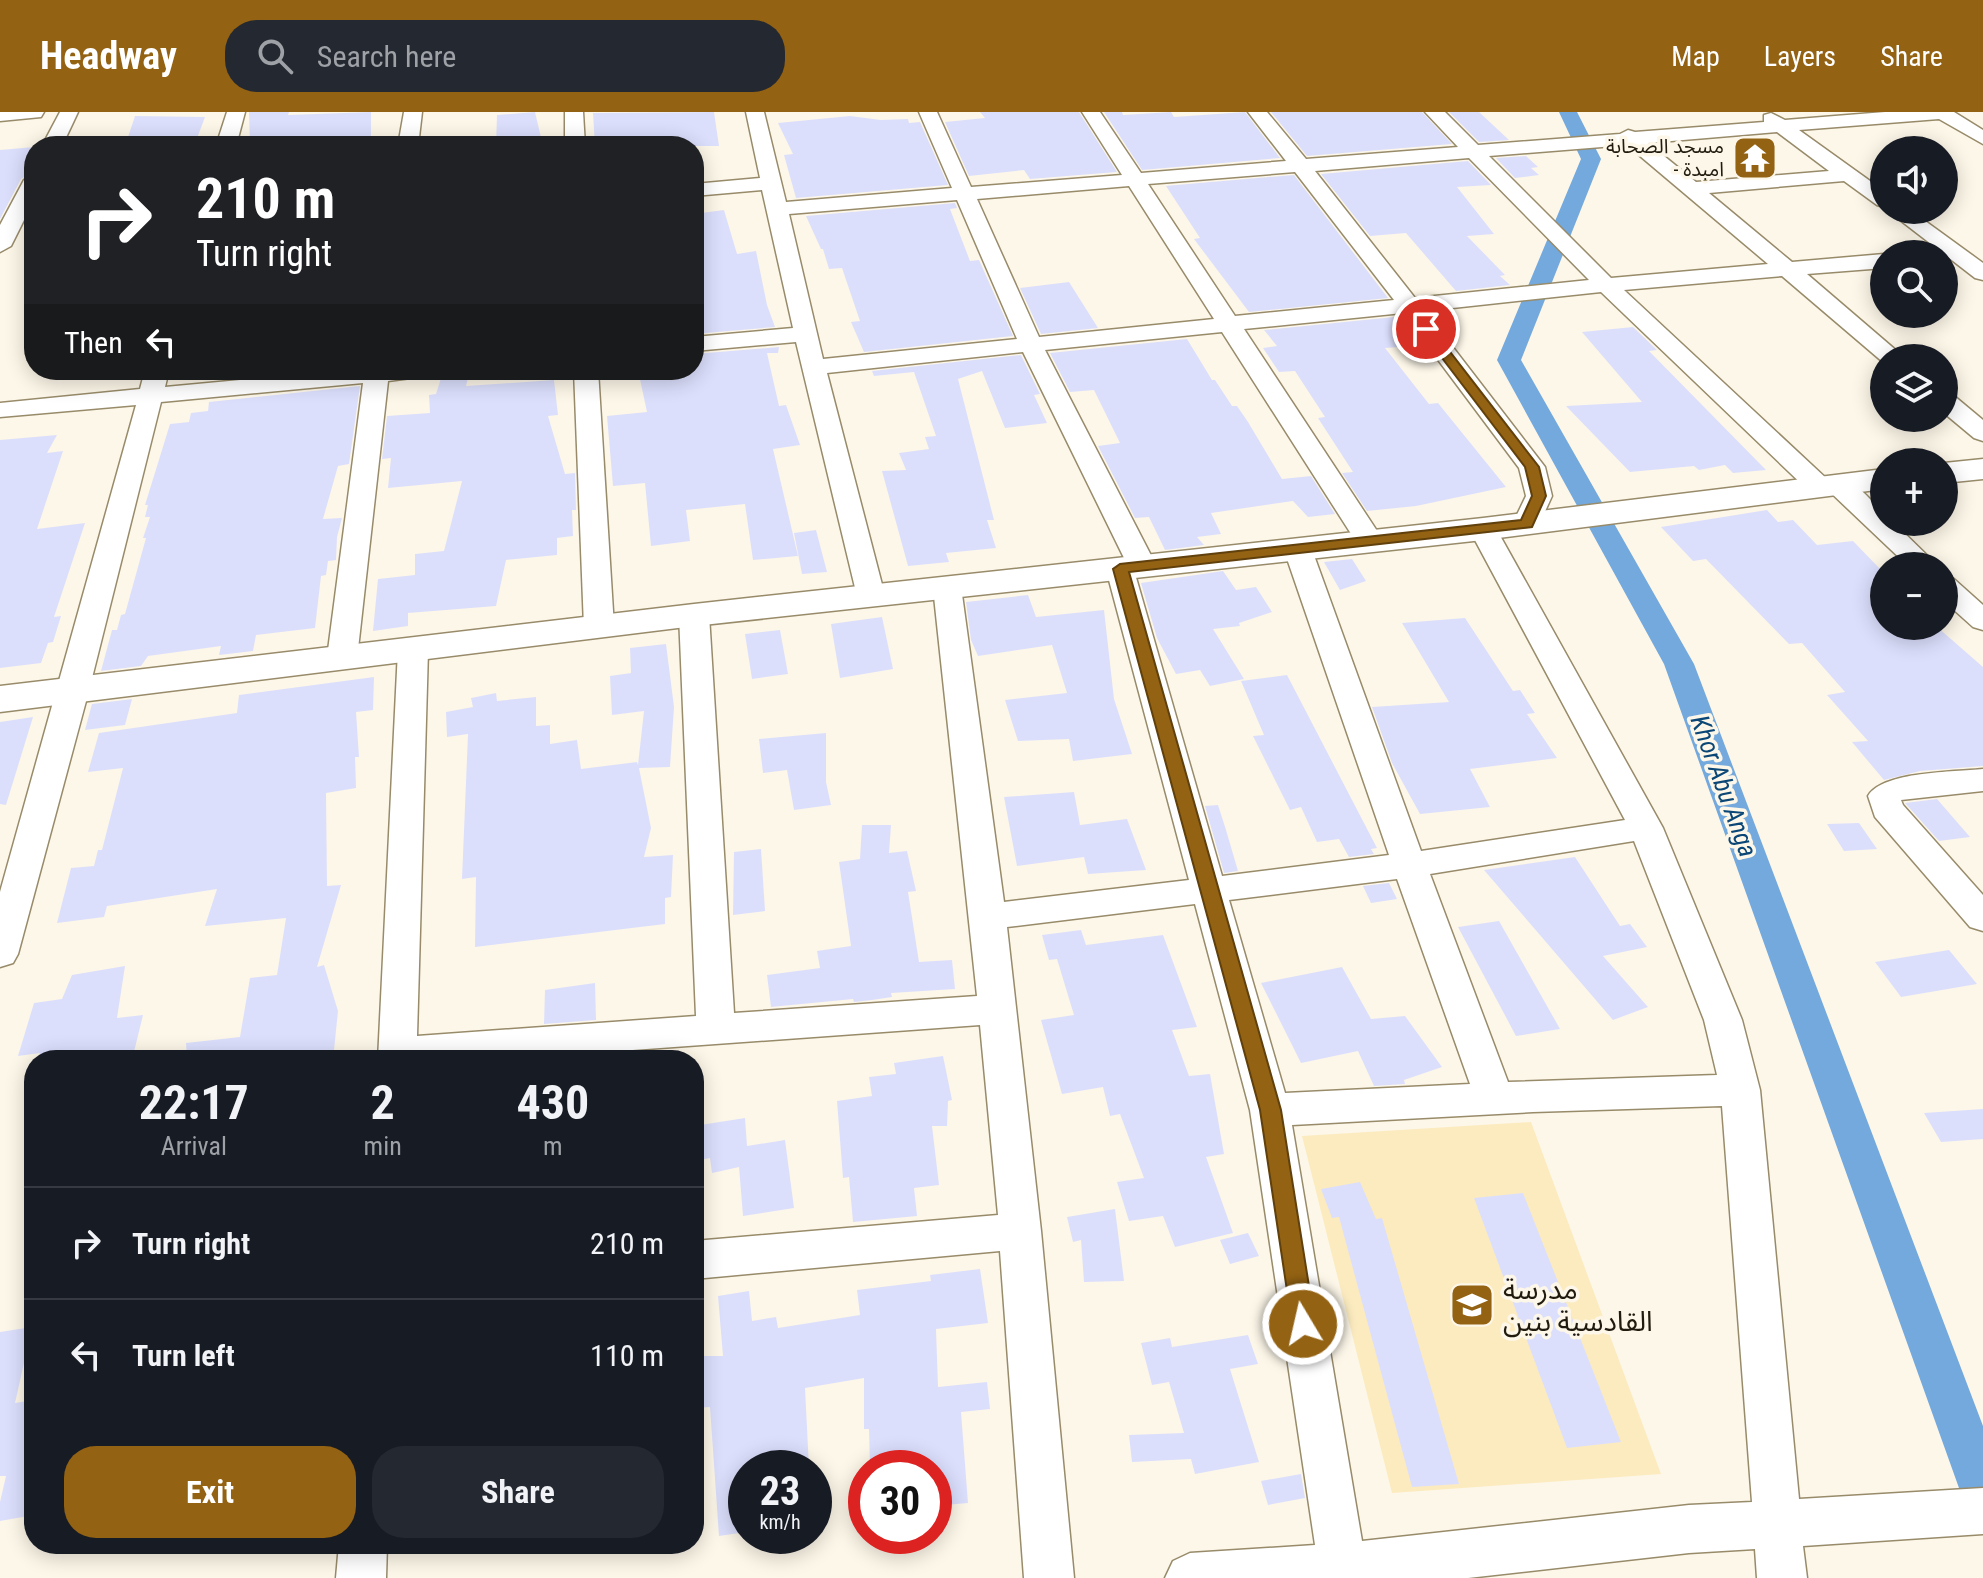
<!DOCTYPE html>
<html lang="en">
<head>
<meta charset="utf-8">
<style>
  :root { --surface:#171b24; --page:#242831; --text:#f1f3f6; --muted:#9ea1a6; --line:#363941; --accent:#936212 }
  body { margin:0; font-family:"Roboto Condensed","Noto Sans Arabic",sans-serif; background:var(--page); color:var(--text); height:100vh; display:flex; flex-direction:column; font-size:30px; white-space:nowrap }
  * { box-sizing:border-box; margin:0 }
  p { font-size:26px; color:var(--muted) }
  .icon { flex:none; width:44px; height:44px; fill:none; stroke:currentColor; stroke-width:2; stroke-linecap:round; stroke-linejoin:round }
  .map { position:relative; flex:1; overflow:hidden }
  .side { position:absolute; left:24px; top:938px; width:680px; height:504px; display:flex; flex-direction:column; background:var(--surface); border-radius:32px; box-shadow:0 4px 20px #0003 }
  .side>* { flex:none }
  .guide { position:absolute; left:24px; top:24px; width:680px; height:244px; border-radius:32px; box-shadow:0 4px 20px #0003; background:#202124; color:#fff; overflow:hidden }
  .controls { position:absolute; left:1870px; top:24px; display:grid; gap:16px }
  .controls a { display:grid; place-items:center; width:88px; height:88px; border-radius:50%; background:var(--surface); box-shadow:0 4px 20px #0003; font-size:40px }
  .speed { position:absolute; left:728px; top:1338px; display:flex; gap:16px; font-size:40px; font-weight:700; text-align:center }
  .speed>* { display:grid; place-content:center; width:104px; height:104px; border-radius:50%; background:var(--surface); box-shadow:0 4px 20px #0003; line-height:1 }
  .speed small { font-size:20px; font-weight:400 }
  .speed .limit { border:12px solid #d22; background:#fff; color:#111 }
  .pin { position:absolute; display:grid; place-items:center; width:68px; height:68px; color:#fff; margin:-34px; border:4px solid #fff; border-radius:50%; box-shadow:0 2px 8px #0007 }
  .me { position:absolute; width:88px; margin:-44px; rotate:351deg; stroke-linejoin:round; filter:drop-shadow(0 0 6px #0008) }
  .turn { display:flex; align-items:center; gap:28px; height:168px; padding:0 40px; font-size:36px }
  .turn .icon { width:104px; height:104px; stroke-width:2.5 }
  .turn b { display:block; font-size:56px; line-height:68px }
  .then { display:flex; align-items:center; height:76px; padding:0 40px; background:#0003; gap:16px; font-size:30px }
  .eta { display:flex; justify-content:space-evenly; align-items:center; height:136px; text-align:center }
  .eta b { font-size:48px; font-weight:700; line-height:56px }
  .primary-button { display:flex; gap:16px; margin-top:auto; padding:16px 40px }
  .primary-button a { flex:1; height:92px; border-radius:32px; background:var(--accent); color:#fff; font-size:32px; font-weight:700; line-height:92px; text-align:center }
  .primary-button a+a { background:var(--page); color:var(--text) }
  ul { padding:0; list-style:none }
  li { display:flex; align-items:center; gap:24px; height:112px; padding:0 40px; border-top:2px solid var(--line) }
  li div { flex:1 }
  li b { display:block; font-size:30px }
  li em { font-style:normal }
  header { display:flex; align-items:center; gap:48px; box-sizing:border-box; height:112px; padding:0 40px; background:var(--accent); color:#fff }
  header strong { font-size:38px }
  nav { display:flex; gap:44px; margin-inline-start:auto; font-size:28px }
  .search { width:560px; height:72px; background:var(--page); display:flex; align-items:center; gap:20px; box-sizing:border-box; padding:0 28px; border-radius:32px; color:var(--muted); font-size:30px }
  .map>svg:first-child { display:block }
  .built { fill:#fcebbf }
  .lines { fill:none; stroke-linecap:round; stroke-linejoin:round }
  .canal { fill:#74a9dd; fill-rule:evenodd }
  .building { fill:#dcdffc }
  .street-casing { stroke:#988b6a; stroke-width:3 }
  .secondary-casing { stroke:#988b6a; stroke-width:3 }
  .street { fill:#fff; fill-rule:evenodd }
  .secondary { fill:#fff; fill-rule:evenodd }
  .route { fill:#936212; stroke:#60400c; stroke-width:2 }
  .labels { text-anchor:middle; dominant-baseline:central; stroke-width:7; stroke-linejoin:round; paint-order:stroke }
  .far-poi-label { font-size:20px; fill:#201b0e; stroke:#fdf7e9; text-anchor:end }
  .water-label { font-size:26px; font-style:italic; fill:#0a4676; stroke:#fdf7e9 }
  .near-poi-label { font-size:28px; fill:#201b0e; stroke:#fdf7e9; text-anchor:start }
</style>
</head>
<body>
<header>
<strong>Headway</strong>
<div class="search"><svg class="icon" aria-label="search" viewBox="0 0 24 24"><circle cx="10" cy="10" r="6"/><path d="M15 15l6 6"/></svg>Search here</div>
<nav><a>Map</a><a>Layers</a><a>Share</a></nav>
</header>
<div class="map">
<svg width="1983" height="1466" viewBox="0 0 1983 1466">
  <rect width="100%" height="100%" fill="#fdf7e9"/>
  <!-- built -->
  <polygon class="built" points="1531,1010 1661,1362 1392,1381 1302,1024"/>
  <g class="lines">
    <!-- canal -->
    <polygon class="canal" points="1559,0 1577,0 1601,47 1521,248 1694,552 1983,1314 1983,1399 1966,1392 1959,1376 1664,552 1497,248 1581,47"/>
  </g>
  <!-- building -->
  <g class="building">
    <polygon points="249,0 289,0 288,3 371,0 371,34 250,34"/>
    <polygon points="535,0 543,34 496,34 497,3"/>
    <polygon points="714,0 719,34 595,34 593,1"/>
    <polygon points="980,0 1079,0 1117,60 1030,67 1024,58 969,64 945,10 985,6"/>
    <polygon points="1104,0 1122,0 1123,3 1171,0 1174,5 1245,0 1280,46 1142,58"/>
    <polygon points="1271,0 1422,0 1452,32 1307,44"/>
    <polygon points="1449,0 1479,0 1509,28 1479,30"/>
    <polygon points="135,4 205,5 196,29 183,30 181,34 125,34"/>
    <polygon points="850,4 881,8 908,7 909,11 920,10 948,73 796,86 784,43 793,42 778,11"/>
    <polygon points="34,35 34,59 21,67 0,107 0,38"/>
    <polygon points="1526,44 1538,55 1531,56 1539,63 1515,66 1496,46"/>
    <polygon points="1468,49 1491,73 1457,75 1494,122 1467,124 1505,163 1500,164 1510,173 1456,179 1406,121 1370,124 1321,62"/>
    <polygon points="1294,63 1388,186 1249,200 1194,127 1200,126 1166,74 1153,75"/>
    <polygon points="955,91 957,96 950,97 970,149 979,148 1013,224 864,240 851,210 860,209 842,156 829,157 823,137 821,137 806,104"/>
    <polygon points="724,98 737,142 756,139 767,193 775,215 694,222 694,102"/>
    <polygon points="1069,170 1098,216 1041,222 1020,176"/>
    <polygon points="1394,205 1413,234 1385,236 1429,292 1438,291 1506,375 1416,394 1367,399 1342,361 1353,360 1318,306 1325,305 1295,259 1279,260 1263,236 1277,234 1264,218"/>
    <polygon points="1633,215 1657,238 1649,239 1766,358 1733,361 1725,353 1699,358 1694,354 1630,360 1566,294 1642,290 1582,220"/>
    <polygon points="1187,227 1212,268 1215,268 1232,294 1237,294 1248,310 1282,367 1311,364 1335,402 1308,405 1293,389 1211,401 1221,422 1197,425 1204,433 1165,438 1149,405 1135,406 1098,334 1120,331 1094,278 1070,280 1050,241"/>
    <polygon points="779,235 778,241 767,241 779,294 786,293 800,333 773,337 798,444 753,448 745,392 686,398 690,429 651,434 645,371 613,374 607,304 647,300 638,258 694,258 694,242"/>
    <polygon points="1021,243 1040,282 1034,283 1047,311 1005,316 982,259 958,267 994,408 987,408 996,436 946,441 949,450 908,454 882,359 906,358 899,341 929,337 925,325 936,324 914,260 874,264 872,259"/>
    <polygon points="469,262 466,274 554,268 558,303 548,304 565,362 575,361 576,398 572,398 573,424 557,426 557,443 506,448 496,494 408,501 408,514 373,519 378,467 415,463 415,442 444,439 462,369 388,376 391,346 382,347 387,304 430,301 429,283 436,282 442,263"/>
    <polygon points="360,274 349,352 338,354 323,407 342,406 337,425 336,448 328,449 326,463 321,464 315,516 256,523 253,539 219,543 221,534 148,544 141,554 101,559 112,518 117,518 121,503 125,502 146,426 143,426 150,405 145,405 148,393 145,393 170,312 189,310 191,301 208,299 209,290"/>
    <polygon points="57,323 47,341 63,339 37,417 85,411 54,505 61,504 53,530 48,531 41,551 0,556 0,328"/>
    <polygon points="1767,398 1778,410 1793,408 1817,433 1853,429 1884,461 1884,514 1936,514 1983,555 1983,654 1920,659 1884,668 1852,630 1868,629 1827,583 1845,580 1802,531 1789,532 1706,447 1693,449 1661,415"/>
    <polygon points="816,418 827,460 802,462 794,421"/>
    <polygon points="1352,447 1366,469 1340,478 1324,450"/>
    <polygon points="1223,459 1236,478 1256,475 1272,500 1239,511 1240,514 1213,517 1244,567 1210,574 1200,558 1176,562 1157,526 1141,471"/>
    <polygon points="1028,483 1036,505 1104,498 1114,587 1132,642 1073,649 1069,627 1018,629 1005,588 1067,581 1052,533 978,544 971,528 966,490"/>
    <polygon points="882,505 893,557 840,566 831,512"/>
    <polygon points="1465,506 1513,579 1520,578 1535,601 1527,602 1557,646 1470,657 1490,695 1420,702 1392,651 1372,595 1449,590 1402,511"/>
    <polygon points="780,518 788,562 752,567 745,522"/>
    <polygon points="666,532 674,595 670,655 639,656 651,716 644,745 673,743 671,785 665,786 665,812 475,835 476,765 462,767 468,622 447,625 446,600 473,595 471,586 496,581 497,589 536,585 536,614 550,613 550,632 577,628 581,657 637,650 638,653 644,599 612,603 610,564 631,561 630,536"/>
    <polygon points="1287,563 1377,736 1371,737 1374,742 1349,745 1339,727 1317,730 1301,695 1290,698 1253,624 1264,623 1241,569"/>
    <polygon points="374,565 373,598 356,600 359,645 355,645 356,676 326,681 327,774 341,773 317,855 324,853 338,899 333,948 187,948 186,931 240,925 250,866 277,863 286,806 205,814 217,777 107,794 104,805 57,811 71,756 94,754 98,738 102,738 123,656 88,660 99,621 237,601 239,583"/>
    <polygon points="132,587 125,613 85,618 92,592"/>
    <polygon points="33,605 6,693 0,692 0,610"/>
    <polygon points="826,621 826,670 831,693 794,698 787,658 763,661 759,627"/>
    <polygon points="1074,680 1080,713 1127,707 1146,758 1088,762 1084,745 1017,754 1004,685"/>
    <polygon points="1937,687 1970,725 1939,729 1905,691"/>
    <polygon points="1218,693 1226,718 1238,759 1224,761 1205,694"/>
    <polygon points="1859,711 1877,737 1844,739 1827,712"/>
    <polygon points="862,713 891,713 889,741 907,739 916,779 908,780 919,850 952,848 955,877 891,881 892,885 872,888 854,890 853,887 771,895 767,863 820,856 817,839 851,834 839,750 860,747"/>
    <polygon points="761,737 765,799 733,803 734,740"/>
    <polygon points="1575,745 1620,814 1630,812 1647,835 1603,844 1648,895 1613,908 1484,758"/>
    <polygon points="1389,771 1397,787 1371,791 1363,774"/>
    <polygon points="1499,809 1560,917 1516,924 1458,815"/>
    <polygon points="1081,818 1086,833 1163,823 1197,915 1172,918 1189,964 1210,962 1224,1042 1206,1045 1233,1121 1175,1135 1163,1104 1129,1109 1117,1070 1144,1066 1120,1002 1110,1004 1103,975 1062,982 1041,908 1074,903 1057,847 1049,848 1042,823"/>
    <polygon points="1949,838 1977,872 1901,885 1875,850"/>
    <polygon points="125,854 117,906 143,903 132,948 37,948 40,941 18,944 34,891 62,887 72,863"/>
    <polygon points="1342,855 1371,907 1405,904 1442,955 1404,968 1405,972 1374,974 1358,939 1301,951 1261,871"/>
    <polygon points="595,871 596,908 544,912 545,878"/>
    <polygon points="943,944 952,988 948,989 947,1014 932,1014 939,1073 914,1076 917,1104 853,1110 849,1065 843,1066 837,989 872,984 869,965 896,962 894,951"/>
    <polygon points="1983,997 1983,1027 1941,1030 1924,1001"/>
    <polygon points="745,1006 747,1034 785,1028 794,1096 743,1104 739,1055 712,1061 710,1046 694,1049 694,1014"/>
    <polygon points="1360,1070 1376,1107 1382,1106 1459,1372 1412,1375 1339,1105 1332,1106 1321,1077"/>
    <polygon points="1523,1081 1621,1330 1567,1336 1474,1086"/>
    <polygon points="1115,1097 1124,1169 1084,1170 1081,1128 1073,1130 1067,1105"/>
    <polygon points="1248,1121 1259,1144 1230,1152 1220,1128"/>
    <polygon points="980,1157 988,1211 936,1217 938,1275 987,1270 990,1297 961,1300 968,1391 934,1394 934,1356 870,1356 869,1317 864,1317 864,1266 805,1276 809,1356 746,1356 746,1420 719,1424 710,1295 694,1296 694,1244 723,1244 718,1184 749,1179 752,1209 776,1205 778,1216 860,1203 857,1178 931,1169 930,1163"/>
    <polygon points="32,1215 15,1291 34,1288 34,1403 0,1409 0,1390 6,1364 0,1364 0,1220"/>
    <polygon points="1248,1223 1258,1252 1230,1257 1259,1350 1195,1362 1191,1347 1132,1350 1129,1323 1184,1321 1169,1270 1152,1273 1141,1231 1170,1226 1172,1235"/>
    <polygon points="1301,1362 1305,1386 1268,1393 1261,1369"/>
  </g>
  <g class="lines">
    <!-- street casing -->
    <g class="street-casing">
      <g id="street">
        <polygon points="60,0 78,0 62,34 42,34"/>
        <polygon points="227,0 245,0 236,34 216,34"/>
        <polygon points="404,0 422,0 418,34 398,34"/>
        <polygon points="565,0 583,0 585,34 565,34"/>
        <path d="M746,0h18l22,90 166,-14 -33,-76h18l34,75 151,-12 -40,-63h18l41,61 145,-12 -38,-49h19l39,47 152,-12 -33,-35h20l33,33 142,-11 8,-4 7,2 129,-10v-7l7,-2 14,7 100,-8h69l29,18v14l-44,-25 -140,11 85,61v16l-7,-2 -33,-24 -135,12 83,69 92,-8v14l-77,6 98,84h-21v5l-102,-87 -158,14 203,189c23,-8 41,20 57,34v9h9l45,44h-30l-79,-75 -10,3 -9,-2 -209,-200 -176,19 120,156 7,29 -15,33 -10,2 -10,-2 -4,-6 13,-27 -7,-28 -116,-155 -159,16 139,211 -4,6 -10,2 -10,-2 -4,-6 -133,-208 -177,18 112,217 -4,6 -18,1 87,302 167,-21 -106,-308 4,-6 10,-2 10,2 4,6 110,304 204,-31 -156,-291 4,-6 10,-2 10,2 170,305 79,192 18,70 39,409 184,-11v46l-180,12 4,32h-50l-2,-29 -66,4 -221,25h-303l8,-17 17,-8 125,-8 -65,-435 -55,-206 -188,23 34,304 33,347h-50l-24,-327 -306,28v-38l304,-26 -18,-190 -487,35h-115l20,-410 4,-6 11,-3 11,3 4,6 -11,386 279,-20 -17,-401 5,-6 10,-3 10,3 5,6 25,398 243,-17 -44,-409 4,-6 10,-3 10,3 4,6 43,315 185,-22 -83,-311 4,-6 16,-1 -103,-210 -196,21 58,223 -4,6 -10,3 -10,-3 -4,-6 -61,-254 -102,9v-14l99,-9 -31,-138 -68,6v-12l66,-6zM1777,20l52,39 -133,11 -48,-39zM1627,33l141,119 -157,14 -122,-122zM1469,46l120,122 -174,18 -100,-127zM1295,60l99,128 -159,16 -87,-132zM1129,74l85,133 -175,18 -62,-138zM957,88l60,139 -194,20 -34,-145zM1634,729l70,179 13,55 -209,7 -78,-208zM1397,767l73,205 -185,9 -56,-193zM1722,994l30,396 -63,3 -327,36 -70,-416 241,-13z"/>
        <polygon points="34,62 34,88 11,134 0,140 0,113 24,68"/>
        <polygon points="1887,98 1910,98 1983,151 1983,168 1975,166"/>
        <polygon points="145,258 169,258 165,275 348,258 437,258 434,263 388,269 357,546 353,553 342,555 331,553 327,546 363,271 161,290 89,578 18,842 13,851 0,855 0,780 136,293 0,305 0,291 140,277"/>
        <polygon points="574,258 598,258 614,515 609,521 599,524 589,521 584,515"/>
        <polygon points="1944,281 1953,283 1983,308 1983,329 1974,326 1944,301"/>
        <polygon points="1944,464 1954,467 1983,493 1983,518 1973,515 1944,489"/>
        <path d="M1983,657v22l-82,9 2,5 80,90v36l-13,-4 -95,-110 -7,-21c15,-25 86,-24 115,-27z"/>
        <polygon points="339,1432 387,1432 386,1466 336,1466"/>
      </g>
    </g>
    <!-- secondary casing -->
    <g class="secondary-casing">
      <g id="secondary">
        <polygon points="0,0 44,0 41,5 0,9"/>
        <polygon points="1983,347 1983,367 1944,371 1944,351"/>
        <polygon points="1884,357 1884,377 1483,428 694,514 0,600 0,574 694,492 1483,406"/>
      </g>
    </g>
    <!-- street -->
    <use href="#street" class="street"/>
    <!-- secondary -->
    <use href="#secondary" class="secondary"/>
  </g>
  <!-- route -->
  <polygon class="route" points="1426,213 1430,214 1539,355 1546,384 1532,415 1129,460 1281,998 1315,1212 1312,1219 1303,1222 1295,1219 1292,1212 1260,998 1113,457 1120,452 1521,408 1532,384 1525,355 1420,217"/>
  <!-- icons -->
  <defs>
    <g id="temple-square" transform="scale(2.3)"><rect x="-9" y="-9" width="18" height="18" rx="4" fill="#936212" stroke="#fdf7e9"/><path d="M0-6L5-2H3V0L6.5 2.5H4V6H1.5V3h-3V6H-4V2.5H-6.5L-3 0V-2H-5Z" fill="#fff"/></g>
    <g id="school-square" transform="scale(2.3)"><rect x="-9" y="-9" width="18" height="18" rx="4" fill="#936212" stroke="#fdf7e9"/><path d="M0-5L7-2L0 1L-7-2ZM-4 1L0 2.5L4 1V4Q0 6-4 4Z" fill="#fff"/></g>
  </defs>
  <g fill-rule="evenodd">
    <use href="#temple-square" x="1755" y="46"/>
    <use href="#school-square" x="1472" y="1193"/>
  </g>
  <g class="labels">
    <!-- far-poi labels -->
    <g class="far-poi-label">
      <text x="1724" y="34">مسجد الصحابة<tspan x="1724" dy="23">- امبدة</tspan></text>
    </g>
    <!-- water labels -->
    <g class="water-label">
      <text transform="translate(1724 674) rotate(70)">Khor Abu Anga</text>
    </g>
    <!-- near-poi labels -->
    <g class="near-poi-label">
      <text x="1503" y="1177">مدرسة<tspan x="1503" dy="32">القادسية بنين</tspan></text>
    </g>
  </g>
</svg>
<div class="controls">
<a><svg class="icon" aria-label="sound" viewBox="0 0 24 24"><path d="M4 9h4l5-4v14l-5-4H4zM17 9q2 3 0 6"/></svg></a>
<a><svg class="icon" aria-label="search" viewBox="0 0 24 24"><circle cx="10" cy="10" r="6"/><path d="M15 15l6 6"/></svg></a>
<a><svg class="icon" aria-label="layers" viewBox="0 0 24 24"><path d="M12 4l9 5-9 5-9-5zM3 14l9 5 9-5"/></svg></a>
<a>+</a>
<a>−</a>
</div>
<div class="speed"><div>23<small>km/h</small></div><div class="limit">30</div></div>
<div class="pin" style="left:1426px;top:217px;background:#d93025"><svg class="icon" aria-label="arrive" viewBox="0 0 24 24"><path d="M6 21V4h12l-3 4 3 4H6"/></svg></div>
<svg class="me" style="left:1303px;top:1212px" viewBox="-20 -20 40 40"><circle r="17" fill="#936212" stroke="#fff" stroke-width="3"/><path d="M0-11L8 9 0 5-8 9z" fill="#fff"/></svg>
<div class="guide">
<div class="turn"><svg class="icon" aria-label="right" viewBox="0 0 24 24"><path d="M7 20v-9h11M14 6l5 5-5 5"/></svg><div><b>210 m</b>Turn right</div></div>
<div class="then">Then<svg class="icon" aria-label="left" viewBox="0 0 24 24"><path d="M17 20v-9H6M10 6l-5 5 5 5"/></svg></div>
</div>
<section class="side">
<div class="eta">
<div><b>22:17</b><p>Arrival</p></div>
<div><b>2</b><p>min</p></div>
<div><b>430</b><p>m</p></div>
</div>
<ul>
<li><svg class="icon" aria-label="right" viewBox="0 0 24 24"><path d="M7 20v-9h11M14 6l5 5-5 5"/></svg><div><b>Turn right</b></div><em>210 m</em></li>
<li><svg class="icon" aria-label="left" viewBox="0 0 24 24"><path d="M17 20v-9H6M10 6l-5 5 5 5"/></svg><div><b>Turn left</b></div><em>110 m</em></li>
</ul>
<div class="primary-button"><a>Exit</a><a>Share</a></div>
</section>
</div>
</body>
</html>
